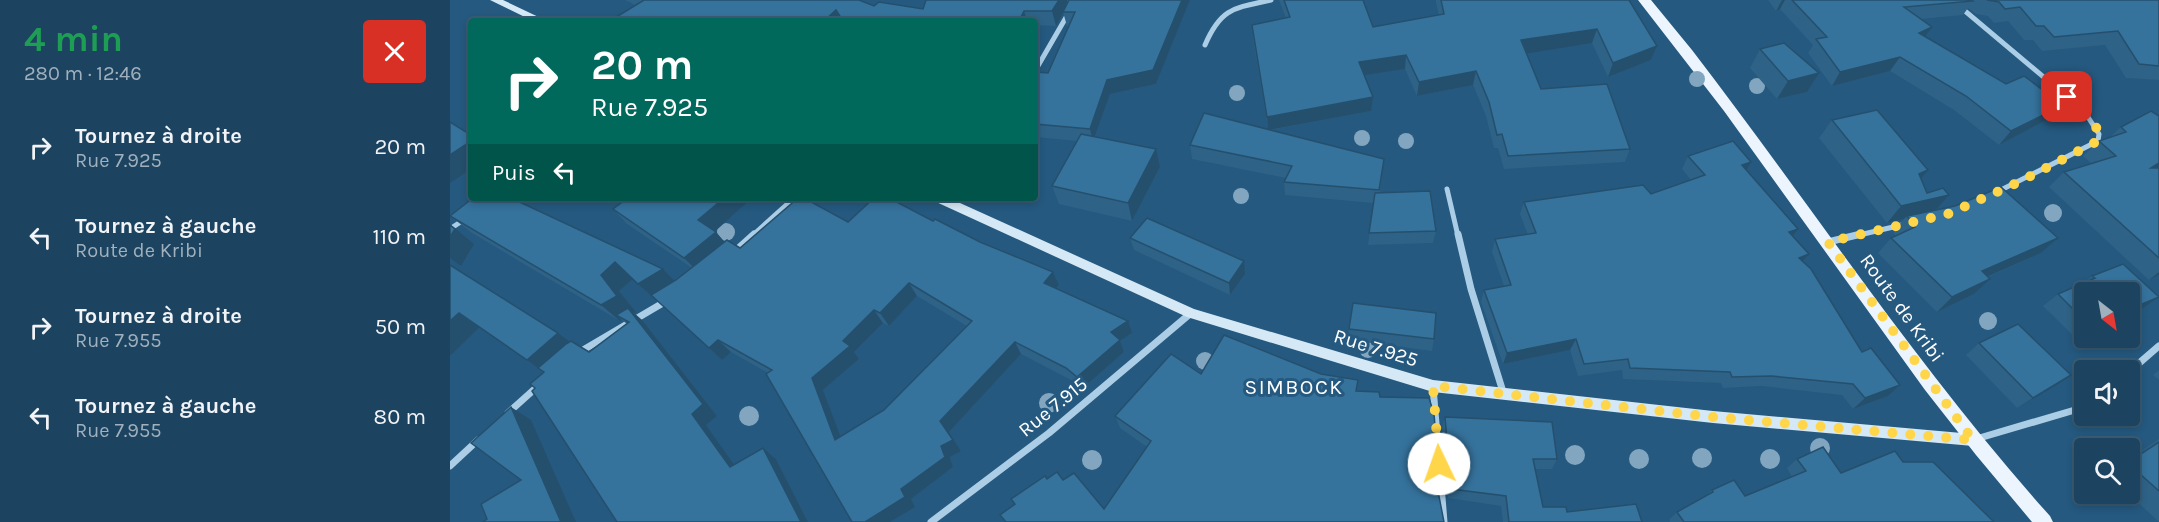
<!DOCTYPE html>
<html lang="fr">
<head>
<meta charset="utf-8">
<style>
  :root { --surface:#1c435f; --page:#254a65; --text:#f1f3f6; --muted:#a0b0bd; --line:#3a5c74 }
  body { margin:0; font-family:Karla,sans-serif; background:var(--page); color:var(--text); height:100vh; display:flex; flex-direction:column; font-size:22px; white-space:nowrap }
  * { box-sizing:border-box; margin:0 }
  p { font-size:20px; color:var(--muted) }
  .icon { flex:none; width:33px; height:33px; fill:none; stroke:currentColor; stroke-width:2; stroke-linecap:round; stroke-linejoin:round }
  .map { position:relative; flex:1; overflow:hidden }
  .side { display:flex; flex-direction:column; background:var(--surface); width:450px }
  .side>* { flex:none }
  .guide { position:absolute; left:18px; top:18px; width:570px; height:183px; border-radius:6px; box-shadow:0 3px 9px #0003,0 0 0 2px var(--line); background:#00695c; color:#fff; overflow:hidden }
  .needle { width:39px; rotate:149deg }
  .controls { position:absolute; left:1624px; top:282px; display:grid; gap:12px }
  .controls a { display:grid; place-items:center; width:66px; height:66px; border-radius:6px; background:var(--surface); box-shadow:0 3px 9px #0003,0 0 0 2px var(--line); font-size:30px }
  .pin { position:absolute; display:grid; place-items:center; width:51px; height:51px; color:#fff; margin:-26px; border-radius:12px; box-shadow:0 3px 9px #0006 }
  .me { position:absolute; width:66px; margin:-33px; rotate:357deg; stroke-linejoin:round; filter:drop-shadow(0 0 4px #0008) }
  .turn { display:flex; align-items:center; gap:21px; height:126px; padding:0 24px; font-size:27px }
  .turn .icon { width:78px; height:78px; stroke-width:2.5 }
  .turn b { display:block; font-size:42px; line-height:51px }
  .then { display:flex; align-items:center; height:57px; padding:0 24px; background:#0003; gap:12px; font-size:22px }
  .round { display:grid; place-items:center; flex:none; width:63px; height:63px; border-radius:6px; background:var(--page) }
  .headline { display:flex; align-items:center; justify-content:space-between; height:102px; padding:0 24px }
  h1 { font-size:36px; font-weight:700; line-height:45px; color:#1e9e55 }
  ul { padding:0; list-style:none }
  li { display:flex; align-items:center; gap:18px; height:90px; padding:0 24px }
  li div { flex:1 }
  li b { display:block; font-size:22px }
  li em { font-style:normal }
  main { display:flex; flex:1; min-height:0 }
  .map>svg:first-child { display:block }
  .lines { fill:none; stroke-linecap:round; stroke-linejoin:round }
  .street-far1 { stroke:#abcee6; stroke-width:5 }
  .street { stroke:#abcee6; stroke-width:7 }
  .secondary { fill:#d5e8f5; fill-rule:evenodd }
  .primary { fill:#ecf5fd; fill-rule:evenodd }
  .tree { fill:#82a6c0 }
  .wall { fill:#2e6286; fill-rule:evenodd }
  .shaded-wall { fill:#25506d }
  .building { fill:#35729c; stroke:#25506d; stroke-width:1.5; fill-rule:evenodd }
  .route { stroke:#ffd54a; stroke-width:10; stroke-dasharray:0 18 }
  .labels { text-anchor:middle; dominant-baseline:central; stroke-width:6; stroke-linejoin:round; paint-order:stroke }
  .street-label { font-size:20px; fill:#fff; stroke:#25597f }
  .neighbourhood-label { font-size:21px; letter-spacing:1.5px; fill:#fff; stroke:#25597f }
</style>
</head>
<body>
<main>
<section class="side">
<div class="headline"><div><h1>4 min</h1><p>280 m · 12:46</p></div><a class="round" style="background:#d93025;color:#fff"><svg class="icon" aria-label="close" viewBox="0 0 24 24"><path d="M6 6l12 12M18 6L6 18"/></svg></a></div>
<ul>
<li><svg class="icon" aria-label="right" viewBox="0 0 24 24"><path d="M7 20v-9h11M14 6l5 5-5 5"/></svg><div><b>Tournez à droite</b><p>Rue 7.925</p></div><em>20 m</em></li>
<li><svg class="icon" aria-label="left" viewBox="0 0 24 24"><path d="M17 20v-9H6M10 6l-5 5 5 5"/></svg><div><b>Tournez à gauche</b><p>Route de Kribi</p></div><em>110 m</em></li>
<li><svg class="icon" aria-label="right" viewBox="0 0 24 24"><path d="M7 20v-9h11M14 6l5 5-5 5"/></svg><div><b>Tournez à droite</b><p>Rue 7.955</p></div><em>50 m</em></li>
<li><svg class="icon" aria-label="left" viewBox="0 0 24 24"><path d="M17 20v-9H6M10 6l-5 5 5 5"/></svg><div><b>Tournez à gauche</b><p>Rue 7.955</p></div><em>80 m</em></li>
</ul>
</section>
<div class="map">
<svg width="1709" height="522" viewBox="0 0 1709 522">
  <rect width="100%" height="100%" fill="#25597f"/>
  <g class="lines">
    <!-- street-far1 -->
    <g class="street-far1">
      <polyline points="1502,0 1634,111 1649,134 1648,141 1547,192"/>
      <path d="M755,45c16,-37 29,-37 66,-45"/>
      <polyline points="585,71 618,14"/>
      <polyline points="997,189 1008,236"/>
      <polyline points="0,229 15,219"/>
      <polyline points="302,236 344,198"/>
      <polyline points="1405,236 1456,224"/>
    </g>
    <!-- street -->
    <g class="street">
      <polyline points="1008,234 1021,289 1054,395"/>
      <polyline points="1378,242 1411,234"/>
      <polyline points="284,252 304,234"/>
      <polyline points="128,353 218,300"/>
      <polyline points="1680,371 1709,346"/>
      <polyline points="983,387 994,522"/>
      <polyline points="58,413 88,386"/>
      <polyline points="1526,439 1635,407"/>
      <polyline points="0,466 28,440"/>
      <polyline points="481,522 599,433 741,313"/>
    </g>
    <!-- secondary -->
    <g class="secondary">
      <polygon points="40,0 53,0 97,21 83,21"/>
      <polygon points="482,198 499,198 744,309 983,380 1263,411 1523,434 1528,436 1530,440 1528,444 1523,446 1263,423 983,392 737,317 484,201"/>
    </g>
    <!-- primary -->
    <path class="primary" d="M1188,0h13l41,50c119,155 227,320 358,466l3,6h-21l-56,-67 -51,-65 -201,-279z"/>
  </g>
  <!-- trees -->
  <g class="tree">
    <circle cx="1247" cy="79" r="8"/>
    <circle cx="1307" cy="86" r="8"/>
    <circle cx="787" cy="93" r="8"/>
    <circle cx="912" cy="138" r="8"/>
    <circle cx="956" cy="141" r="8"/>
    <circle cx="791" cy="196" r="8"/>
    <circle cx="1603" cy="213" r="9"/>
    <circle cx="276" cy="232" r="9"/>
    <circle cx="1538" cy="321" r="9"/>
    <circle cx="918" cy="349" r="9"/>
    <circle cx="755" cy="361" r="9"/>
    <circle cx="599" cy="403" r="10"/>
    <circle cx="299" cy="416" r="10"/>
    <circle cx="1370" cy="448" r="10"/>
    <circle cx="1125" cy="455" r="10"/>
    <circle cx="1252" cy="458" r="10"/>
    <circle cx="1189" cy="459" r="10"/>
    <circle cx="1320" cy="459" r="10"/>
    <circle cx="642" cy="460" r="10"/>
  </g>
  <!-- wall -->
  <g class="wall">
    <polygon points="175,0 409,0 424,6 473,9 476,0 740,0 706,84 660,94 645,137 710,167 682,221 609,204 602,186 627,141 585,137 585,72 598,73 619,26 617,26 613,12 606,26 585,25 585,21 164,21 163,19 185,5"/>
    <polygon points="829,0 913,0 923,27 989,15 986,3 986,0 1179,0 1207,46 1201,60 1158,77 1142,43 1076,53 1091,89 1180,149 1175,162 1054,169 1048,148 1044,148 1036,116 1023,85 967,96 955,69 914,75 921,111 821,130 934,159 930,192 986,231 983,243 918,245 923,203 835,195 834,182 836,178 742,159 740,145 818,129 803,39 802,25 836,18"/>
    <polygon points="1318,0 1709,0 1709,80 1676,78 1655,45 1592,51 1583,40 1574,40 1558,21 1544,23 1538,16 1526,14 1518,8 1513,15 1470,19 1476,37 1600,118 1549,145 1504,110 1440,71 1382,86 1358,53 1363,45 1330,9 1326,11"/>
    <polygon points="1310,49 1357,92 1327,99 1300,68"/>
    <polygon points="1709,116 1709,168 1708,168 1709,168 1709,275 1699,280 1599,187 1614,172 1641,163 1633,156 1649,141 1660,137 1671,127"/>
    <polygon points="1382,120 1471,178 1477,193 1499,195 1485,210 1608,238 1591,253 1538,277 1524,294 1487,312 1428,253 1441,238 1446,236 1443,232 1454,219 1437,223 1369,138"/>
    <polygon points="1238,156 1297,170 1348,229 1342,236 1359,254 1353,262 1412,352 1450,385 1438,396 1403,409 1392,395 1311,386 1273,388 1271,383 1173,379 1172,370 1128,376 1120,350 1053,364 1031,302 1034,290 1054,286 1042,252 1045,239 1078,235 1070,214 1074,202 1201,194 1241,180 1232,169"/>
    <path d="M178,198h124l-37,33 9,11 16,6 108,-26 85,-1 120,51 6,13 -3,3 76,45 -12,8 4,11 -42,37 -11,-9 -50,-26 -72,78 12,19 -11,6 3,10 -42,32 4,8 -147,-134 -37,-21 -9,8 -89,-81 -14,12 17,21 -2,1 9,8 74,95 -11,9 29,40 28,-17 13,11 32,63 -273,-134 9,-16 -64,-45 -30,29v-91l120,77 19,10 38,-28 -5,-4 -2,1 -148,-88 -22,-17 213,53 12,12 17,-13 -65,-44 -14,-15zM467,296l50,30 -83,84 -44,27 -17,-47 36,-31 -5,-7 29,-29 6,3z"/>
    <polygon points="680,238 795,274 780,295 684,250"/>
    <polygon points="1642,276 1709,297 1692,309 1680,314 1680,292 1635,292 1635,338 1668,338 1638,350 1593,306 1608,294 1632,284"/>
    <polygon points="899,329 984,339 982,351 898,340"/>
    <polygon points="1529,343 1605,386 1567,408 1516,355"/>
    <polygon points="1709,370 1709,380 1703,375"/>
    <polygon points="751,374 871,374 908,380 907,391 930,397 990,486 988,491 555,522 597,479 613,480 654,509 697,447 670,428 665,416"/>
    <polygon points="995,417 1107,459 1102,469 1085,469 1093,507 1117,512 1192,522 1053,522 1051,506 998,498 992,428"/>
    <polygon points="1709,439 1709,522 1679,494 1680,494 1680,459"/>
    <polygon points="1347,459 1391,473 1453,462 1544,522 1220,522 1219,520 1227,512 1255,496 1262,490 1295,496 1342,477 1337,468"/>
  </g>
  <!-- shaded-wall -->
  <g class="shaded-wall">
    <polygon points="609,0 617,0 620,10 614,11 606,26 602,11"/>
    <polygon points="732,0 740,0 706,84 660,94 643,142 640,129 657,80"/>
    <polygon points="1332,0 1335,0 1330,9 1326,11"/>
    <polygon points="386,10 391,21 374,21"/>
    <polygon points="574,11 577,21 569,21"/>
    <polygon points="1482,27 1472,41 1469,33"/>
    <polygon points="1147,29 1142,43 1067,55 1071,40"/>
    <polygon points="1207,46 1201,60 1158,77 1163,63"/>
    <polygon points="956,55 955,69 909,76 909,62"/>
    <polygon points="1450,57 1440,71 1382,86 1390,72"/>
    <polygon points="1026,71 1023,85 967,96 969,82"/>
    <polygon points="1369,73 1357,92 1327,99 1338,81"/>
    <polygon points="923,97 921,111 818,130 817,117"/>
    <polygon points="1613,105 1600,118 1549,145 1561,131"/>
    <polygon points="21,141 21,169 0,183 0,155"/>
    <polygon points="706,149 710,167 682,221 678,203"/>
    <polygon points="1301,162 1294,175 1292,165"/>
    <polygon points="1709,163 1709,168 1684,183 1701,168"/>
    <polygon points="1478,170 1463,188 1469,174"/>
    <polygon points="1499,195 1484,212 1457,216 1454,219 1437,223 1451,206"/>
    <polygon points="274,198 302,198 261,235 248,220"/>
    <polygon points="0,224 24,244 11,266 0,258"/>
    <polygon points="1348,229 1339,241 1339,232"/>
    <polygon points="266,232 279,247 248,272 234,258"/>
    <polygon points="1608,238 1591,253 1516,286 1532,271"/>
    <polygon points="1359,254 1349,266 1349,258"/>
    <polygon points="794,261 795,274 780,295 779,283"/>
    <polygon points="165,262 183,279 169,291 186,312 184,313 193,321 267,416 256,425 294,478 280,467 242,414 182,314 166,315 172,320 170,321 151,305 151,275"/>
    <polygon points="213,269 230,286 206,300 188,284"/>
    <polygon points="603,272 609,285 599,296 594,283"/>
    <polygon points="1709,272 1709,275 1699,280"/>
    <polygon points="1540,279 1524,294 1487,312 1502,297"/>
    <polygon points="459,283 467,296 439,326 430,313"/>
    <polygon points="1709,297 1692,309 1680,314 1680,309"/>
    <polygon points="424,310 433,323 404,352 409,359 373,390 396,451 385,440 362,378 393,341"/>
    <polygon points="9,313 30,327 0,356 0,321"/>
    <polygon points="678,321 682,333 670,341 674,352 632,389 627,377 661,332"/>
    <polygon points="108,333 127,347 96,374 77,360"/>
    <polygon points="1657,338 1668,338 1638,350 1654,339"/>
    <polygon points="1126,339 1120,350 1053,364 1057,353"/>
    <polygon points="268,340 281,352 272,360 259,348"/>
    <polygon points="565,342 571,354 499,432 511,451 500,457 503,467 461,499 465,507 440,522 415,522 451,489 491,446 490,421"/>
    <polygon points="1621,375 1605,386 1567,408 1583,398"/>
    <polygon points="1450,385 1438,396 1403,409 1415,398"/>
    <polygon points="61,407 81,420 126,522 111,522"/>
    <polygon points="313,448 326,459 358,522 351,522"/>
  </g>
  <!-- building -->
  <g class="building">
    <polygon points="194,0 409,0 424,6 429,2 473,9 476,0 609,0 602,11 574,11 569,21 393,21 386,10 374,21 272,21 268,20 267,21 167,21 163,19"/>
    <polygon points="619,0 732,0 703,70 657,80 640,129 585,124 585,72 598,73 625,12 613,12"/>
    <polygon points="834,0 913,0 923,27 994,14 991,0 1179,0 1207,46 1163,63 1147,29 1071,40 1091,89 1157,84 1180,149 1058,156 1052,134 1047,135 1039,102 1026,71 969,82 956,55 909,62 923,97 817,117 802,25 840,17"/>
    <polygon points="1342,0 1522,0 1523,1 1454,7 1482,27 1469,33 1556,84 1574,76 1613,105 1561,131 1516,96 1450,57 1390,72 1366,39 1377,37"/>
    <polygon points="1537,0 1709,0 1709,66 1689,64 1668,31 1604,37 1594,26 1586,26 1570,7 1555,9 1549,2"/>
    <polygon points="1334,43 1369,73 1338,81 1310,49"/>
    <polygon points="1427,110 1478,170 1469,174 1477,193 1493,188 1499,195 1451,206 1382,120"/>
    <polygon points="1701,111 1709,116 1709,163 1701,168 1709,168 1709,258 1614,172 1666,156 1649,141 1676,132 1671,127"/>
    <polygon points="754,113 934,159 929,190 834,182 842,166 740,145"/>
    <polygon points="0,122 21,135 21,141 0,155"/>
    <polygon points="631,134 706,149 678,203 602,186"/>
    <polygon points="1283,141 1301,162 1292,165 1348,229 1339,232 1359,254 1349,258 1361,269 1412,352 1421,348 1450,385 1415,398 1403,384 1321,376 1282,377 1280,372 1180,368 1178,359 1134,364 1126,339 1057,353 1034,290 1061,285 1045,239 1086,233 1074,202 1193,185 1201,194 1255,175 1238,156"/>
    <polygon points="1551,187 1608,238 1532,271 1540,279 1502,297 1441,238 1465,227 1457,216 1505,206"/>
    <polygon points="980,191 986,231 919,233 925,193"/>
    <polygon points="23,198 61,198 213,269 188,284 165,262 151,275 167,296 151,305 0,216"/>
    <polygon points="178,198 274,198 248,220 266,232 234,258 163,209"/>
    <path d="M348,198h6l44,24 26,-24h15l44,23 2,-2 45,23 73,30 -9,11 84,38 -17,11 9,8 -43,37 -11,-9 -51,-26 -75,79 13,19 -12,6 4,11 -44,32 4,8 -40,25h-13l-86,-148 6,-4 -54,-30 -9,8 -58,-53 25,-15 51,-40 13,8zM459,283l63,38 -88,89 -49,30 -23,-62 38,-32 -7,-5 31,-31 6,3z"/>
    <polygon points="697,218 794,261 779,283 680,238"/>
    <polygon points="0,225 5,229 0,237"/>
    <polygon points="1673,264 1709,297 1680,309 1680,292 1635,292 1635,321 1608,294 1645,278 1642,276"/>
    <polygon points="0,265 108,333 77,360 9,313 0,321"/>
    <polygon points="903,303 986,313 984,339 899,329"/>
    <polygon points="178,308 253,404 242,414 280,467 313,448 351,522 167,522 82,391 85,388 80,384 94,372 88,368 116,344 121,341 139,352 179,322 166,315"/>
    <polygon points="1680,318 1687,325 1680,328"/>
    <polygon points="1568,324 1621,375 1583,398 1529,343"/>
    <polygon points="774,335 871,374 908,380 906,391 929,392 930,397 979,398 984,414 990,486 987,486 994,522 556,522 550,515 565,504 561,499 595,476 597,479 607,472 613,480 624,473 654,509 701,441 665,416 721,354 751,374"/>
    <polygon points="61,407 111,522 33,522 37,519 31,504 71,480 21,443"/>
    <polygon points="995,417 1102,422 1107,459 1083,459 1093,507 1116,507 1117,512 1186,504 1192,522 1059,522 1056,496 1001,489"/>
    <polygon points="1709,442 1709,491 1680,465 1680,461"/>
    <polygon points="1373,447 1391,473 1445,451 1453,462 1483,462 1544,522 1234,522 1227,512 1263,492 1262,490 1284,480 1295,496 1356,471 1347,459"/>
  </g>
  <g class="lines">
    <!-- route -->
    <path class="route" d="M989,464l-6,-78 280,31 260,23 -145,-198 120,-28 69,-31 81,-42c3,-19 -18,-33 -31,-44"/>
  </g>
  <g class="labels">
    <!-- street labels -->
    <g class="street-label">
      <text transform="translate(1452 308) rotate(54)">Route de Kribi</text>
      <text transform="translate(926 348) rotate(17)">Rue 7.925</text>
      <text transform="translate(603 407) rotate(-39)">Rue 7.915</text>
    </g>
    <!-- neighbourhood labels -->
    <g class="neighbourhood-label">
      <text x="844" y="387">SIMBOCK</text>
    </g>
  </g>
</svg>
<div class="controls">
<a><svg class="needle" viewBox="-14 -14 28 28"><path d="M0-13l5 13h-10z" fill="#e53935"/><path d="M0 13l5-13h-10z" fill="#a0b0bd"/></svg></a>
<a><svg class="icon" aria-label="sound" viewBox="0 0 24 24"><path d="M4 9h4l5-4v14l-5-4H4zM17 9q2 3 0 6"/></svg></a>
<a><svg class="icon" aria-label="search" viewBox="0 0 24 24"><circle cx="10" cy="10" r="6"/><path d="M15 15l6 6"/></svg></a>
</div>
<div class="pin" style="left:1617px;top:97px;background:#d93025"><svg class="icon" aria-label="arrive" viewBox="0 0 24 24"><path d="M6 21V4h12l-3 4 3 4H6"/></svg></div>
<svg class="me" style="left:989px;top:464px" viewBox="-20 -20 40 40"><circle r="19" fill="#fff"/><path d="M0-13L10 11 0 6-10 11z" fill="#ffd54a"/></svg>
<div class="guide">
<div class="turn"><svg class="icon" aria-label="right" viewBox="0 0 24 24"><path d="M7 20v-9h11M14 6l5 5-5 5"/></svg><div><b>20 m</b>Rue 7.925</div></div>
<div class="then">Puis<svg class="icon" aria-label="left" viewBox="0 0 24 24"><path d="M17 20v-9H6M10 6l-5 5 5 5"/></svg></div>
</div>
</div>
</main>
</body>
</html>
